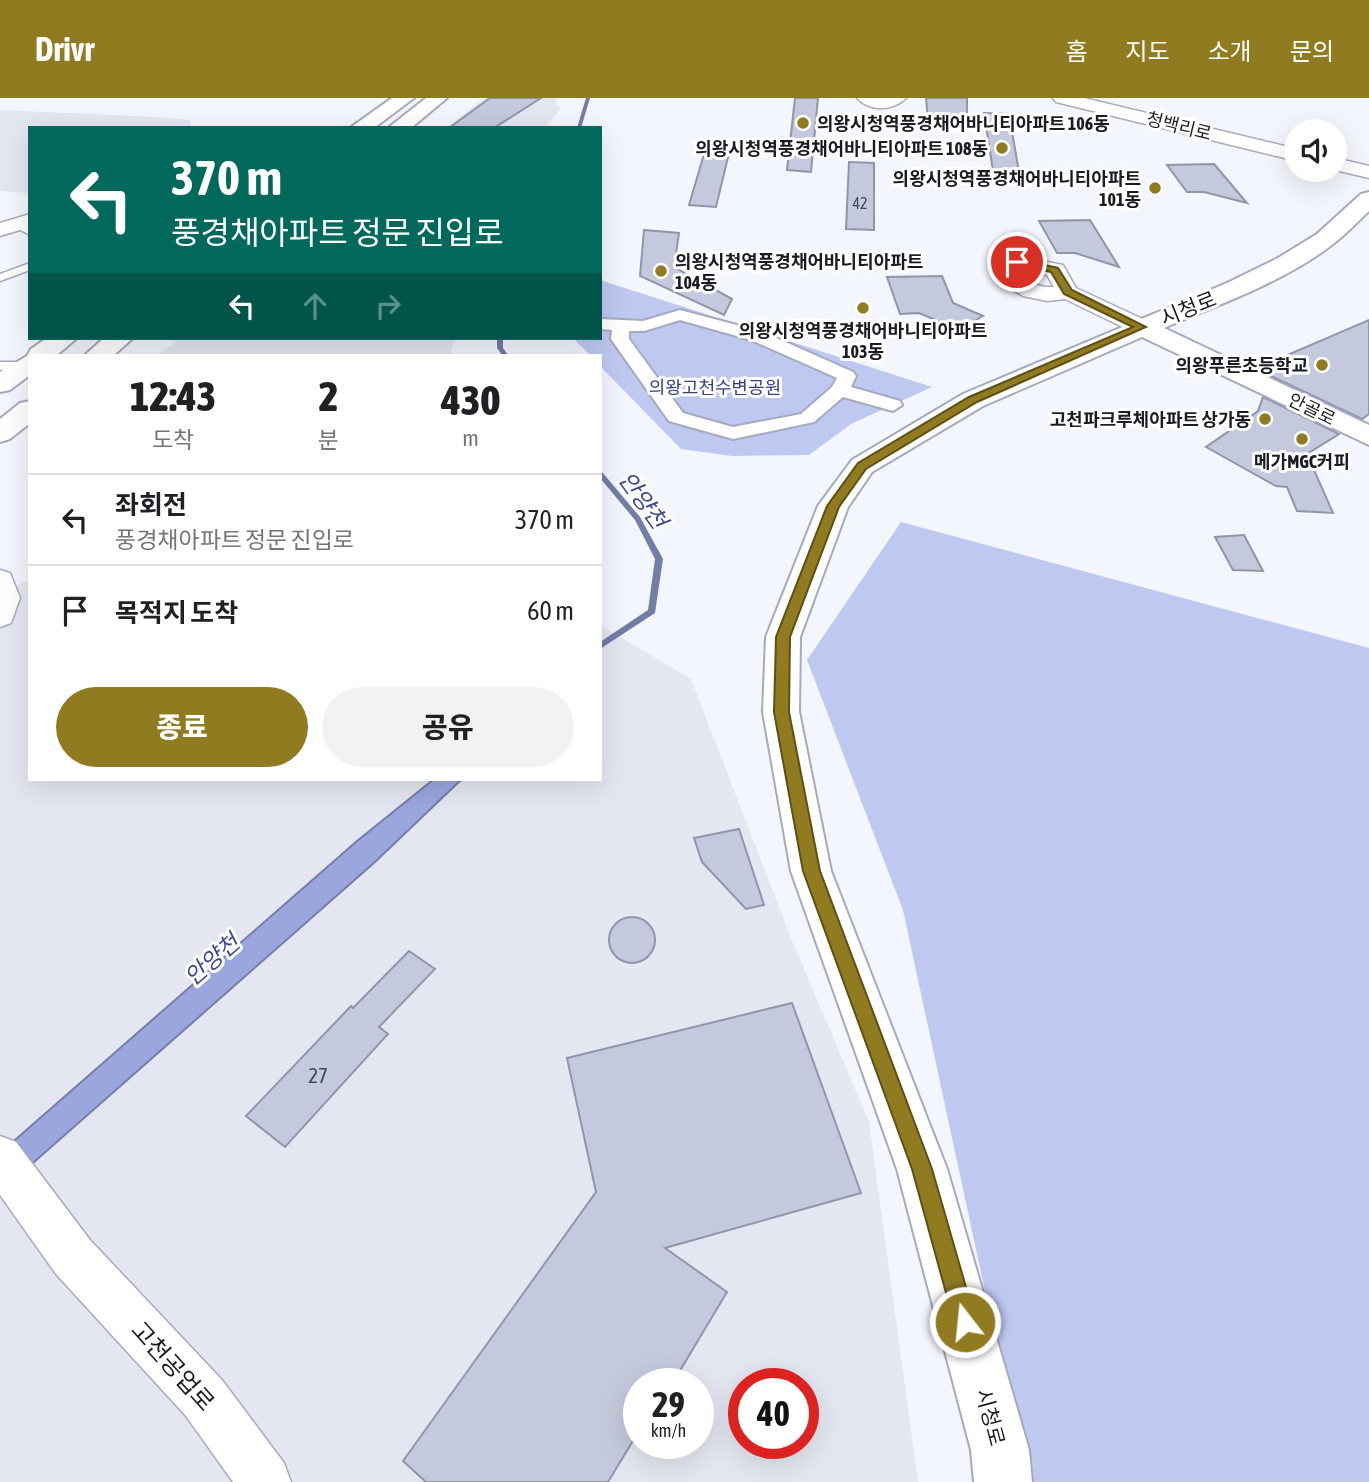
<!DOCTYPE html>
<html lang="ko">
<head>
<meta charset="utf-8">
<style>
  :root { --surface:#fff; --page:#f2f2f2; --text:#202124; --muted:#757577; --line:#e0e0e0; --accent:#917b21 }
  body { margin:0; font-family:"Asap Condensed","Noto Sans KR",sans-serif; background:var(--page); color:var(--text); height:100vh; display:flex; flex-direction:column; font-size:26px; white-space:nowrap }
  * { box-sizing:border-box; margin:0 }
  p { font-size:23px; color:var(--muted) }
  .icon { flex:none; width:38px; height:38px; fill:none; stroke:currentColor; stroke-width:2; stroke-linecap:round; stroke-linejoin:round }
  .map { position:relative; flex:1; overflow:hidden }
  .sheet { position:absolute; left:28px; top:256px; width:574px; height:427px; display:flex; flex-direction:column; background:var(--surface); border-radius:0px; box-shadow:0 7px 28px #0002 }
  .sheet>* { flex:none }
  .hud { position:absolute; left:28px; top:28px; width:574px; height:214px; border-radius:0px; box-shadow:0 7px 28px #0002; background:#00695c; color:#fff; overflow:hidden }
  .buttons { position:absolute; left:1284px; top:21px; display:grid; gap:14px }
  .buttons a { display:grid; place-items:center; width:63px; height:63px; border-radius:50%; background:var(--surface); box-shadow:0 7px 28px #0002; font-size:35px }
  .speed { position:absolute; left:623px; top:1270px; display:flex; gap:14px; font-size:35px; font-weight:700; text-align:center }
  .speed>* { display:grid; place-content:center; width:91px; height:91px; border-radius:50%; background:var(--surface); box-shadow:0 7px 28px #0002; line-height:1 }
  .speed small { font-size:18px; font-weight:400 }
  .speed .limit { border:10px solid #d22; background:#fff; color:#111 }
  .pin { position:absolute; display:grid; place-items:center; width:60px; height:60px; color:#fff; margin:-30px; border:4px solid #fff; border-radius:50%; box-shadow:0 2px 7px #0007 }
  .me { position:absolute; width:77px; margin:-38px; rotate:344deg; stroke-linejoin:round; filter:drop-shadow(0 0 5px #0008) }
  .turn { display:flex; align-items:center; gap:24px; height:147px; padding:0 28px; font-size:32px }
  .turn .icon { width:91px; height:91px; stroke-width:2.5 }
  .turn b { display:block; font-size:49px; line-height:60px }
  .lanes { display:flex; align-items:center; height:66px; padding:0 28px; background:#0003; justify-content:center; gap:35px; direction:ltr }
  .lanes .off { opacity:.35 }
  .eta { display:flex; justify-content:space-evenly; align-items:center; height:119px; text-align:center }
  .eta b { font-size:42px; font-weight:800; line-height:49px }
  .button { display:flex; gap:14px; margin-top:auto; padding:14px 28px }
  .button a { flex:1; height:80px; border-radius:42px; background:var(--accent); color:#fff; font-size:28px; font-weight:800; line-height:80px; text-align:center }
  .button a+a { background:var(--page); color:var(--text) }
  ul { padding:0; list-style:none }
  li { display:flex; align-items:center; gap:21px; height:91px; padding:0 28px; border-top:2px solid var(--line) }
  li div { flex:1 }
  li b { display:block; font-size:26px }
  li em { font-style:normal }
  header { display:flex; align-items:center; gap:42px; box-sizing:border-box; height:98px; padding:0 35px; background:var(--accent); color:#fff }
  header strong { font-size:33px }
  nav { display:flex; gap:38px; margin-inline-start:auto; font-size:24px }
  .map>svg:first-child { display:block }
  .built { fill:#e4e7f1; fill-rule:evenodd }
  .green { fill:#bec8f1 }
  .water { fill:#9aa6dd; stroke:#747da5; stroke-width:2 }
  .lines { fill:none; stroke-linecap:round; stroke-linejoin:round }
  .stream { fill:#747da5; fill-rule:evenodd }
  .building { fill:#c4c9dd; stroke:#9095a8; stroke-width:2 }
  .service-casing { stroke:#a6aabd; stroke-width:3 }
  .pedestrian-casing { stroke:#a6aabd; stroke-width:4 }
  .minor-casing { stroke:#a6aabd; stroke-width:3 }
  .tertiary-casing { stroke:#a6aabd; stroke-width:4 }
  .primary-casing { stroke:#a6aabd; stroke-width:4 }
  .service { fill:#fff; fill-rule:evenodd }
  .pedestrian { fill:#fff; fill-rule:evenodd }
  .minor { fill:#fff; fill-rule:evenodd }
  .tertiary { fill:#fff; fill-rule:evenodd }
  .primary { fill:#fff; fill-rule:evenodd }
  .route { fill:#917b21; stroke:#5e5015; stroke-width:2 }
  .poi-dot { fill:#917b21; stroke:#fff; stroke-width:2.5 }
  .labels { text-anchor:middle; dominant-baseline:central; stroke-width:6; stroke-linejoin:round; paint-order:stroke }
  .far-number-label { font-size:16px; fill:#444752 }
  .far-poi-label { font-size:18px; font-weight:bold; fill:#1a1c23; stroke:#fff; text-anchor:end }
  .far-street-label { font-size:18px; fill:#1a1c23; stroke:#fff }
  .far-park-label { font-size:18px; fill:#374083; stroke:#fff }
  .street-label { font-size:21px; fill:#1a1c23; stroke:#fff }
  .near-number-label { font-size:21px; fill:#444752 }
  .water-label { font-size:23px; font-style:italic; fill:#3e488c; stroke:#fff }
  .near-street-label { font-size:24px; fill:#1a1c23; stroke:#fff }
</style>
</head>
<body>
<header>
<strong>Drivr</strong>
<nav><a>홈</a><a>지도</a><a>소개</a><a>문의</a></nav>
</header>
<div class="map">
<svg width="1369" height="1384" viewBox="0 0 1369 1384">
  <rect width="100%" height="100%" fill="#f4f6fe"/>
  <!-- built -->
  <g class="built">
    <polygon points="484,0 555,0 560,11 545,30 446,30"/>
    <polygon points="0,12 157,19 190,22 190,30 30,30 30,95 0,93"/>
    <polygon points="180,240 456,240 450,257 158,257"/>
    <path d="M30,482v199h570v-154l91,54 100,259 78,184 49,360h-918v-890zM639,1286h59v60h-59zM744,1286h59v60h-59z"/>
  </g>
  <!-- green -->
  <g class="green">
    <polygon points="600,182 932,289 851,326 809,357 732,358 681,351 600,268 600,257 590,257 573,240 600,240"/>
    <polygon points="901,424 1369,550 1369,1384 1026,1384 903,812 807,562"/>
  </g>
  <!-- water -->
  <polygon class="water" points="434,681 462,681 375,764 0,1094 0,1055 357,743"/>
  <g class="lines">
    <!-- stream -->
    <g class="stream">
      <polygon points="586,0 590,0 581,30 577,30"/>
      <polygon points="497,240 503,240 503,250 508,257 502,257 497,250"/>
      <polygon points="600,373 602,374 640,419 663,461 655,515 600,551 600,544 648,512 655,461 635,422 600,380"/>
    </g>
  </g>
  <!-- building -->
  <g class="building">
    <polygon points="490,0 541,0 494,30 449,30"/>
    <polygon points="795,0 818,0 811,74 787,72"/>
    <polygon points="926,0 967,0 967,24 928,22"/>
    <polygon points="984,15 1009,16 1019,74 993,73"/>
    <polygon points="707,46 731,47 716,109 689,107"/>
    <polygon points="849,64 874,65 874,132 846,131"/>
    <polygon points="1214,66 1247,105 1204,94 1187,94 1167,67"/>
    <polygon points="1090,122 1119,169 1075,155 1057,155 1039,123"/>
    <polygon points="644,132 679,135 674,169 732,201 724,217 640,178"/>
    <polygon points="942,178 953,205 983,218 959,232 919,215 900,216 887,179"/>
    <polygon points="1369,222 1369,316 1362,321 1271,278 1278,261"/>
    <polygon points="1263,299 1339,336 1307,356 1333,415 1297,413 1287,389 1276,388 1206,349 1258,313"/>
    <polygon points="1244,437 1263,473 1233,472 1215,439"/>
    <polygon points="739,731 764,807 746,811 702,764 694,740"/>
    <circle cx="632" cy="842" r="23"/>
    <polygon points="409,853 435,871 379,929 388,936 285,1049 246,1018 351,908 353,910"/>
    <polygon points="792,905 861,1095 665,1150 727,1194 672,1286 639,1286 639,1333 608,1384 426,1384 403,1363 596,1094 567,960"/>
  </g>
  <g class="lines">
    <!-- service casing -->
    <g class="service-casing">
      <g id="service">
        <polygon points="17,123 30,129 30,137 13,128 12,126"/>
        <polygon points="30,165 30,172 0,183 0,176"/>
        <polygon points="0,264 26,264 30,265 30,271 0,272"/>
      </g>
    </g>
    <!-- pedestrian casing -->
    <g class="pedestrian-casing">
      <path id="pedestrian" d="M680,212l83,22 90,40 3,4 -5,11 49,14 2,4 -9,6 -50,-14 -29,25 -81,17 -7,-2 -57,-16 -58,-82 1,-9 -12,-1v-10l43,2zM680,222l71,20 86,38 -5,9 -31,27 -68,13 -50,-14 -54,-74v-8h15z"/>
    </g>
    <!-- minor casing -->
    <g class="minor-casing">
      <g id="minor">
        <path d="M857,0h49c-13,13 -36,14 -49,0z"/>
        <polygon points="1053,0 1084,0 1297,51 1297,63 1056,4"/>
        <polygon points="1335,60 1369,68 1369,80 1335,72"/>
        <polygon points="30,116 30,129 0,138 0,125"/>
        <path d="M1017,158l46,9 13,23 73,34 4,5 -4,5h-16l-68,-33 -18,2 -24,-5 -15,-9 -19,-19 3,-5zM1018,171l29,6 7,12c-17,1 -27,-6 -39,-17z"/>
        <polygon points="0,472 10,475 20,500 11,525 0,529"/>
        <polygon points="0,1038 16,1044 90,1142 222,1282 284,1365 291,1384 233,1384 186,1318 56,1176 0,1097"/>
      </g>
    </g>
    <!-- tertiary casing -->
    <g class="tertiary-casing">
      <path id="tertiary" d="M1369,94v19c-12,11 -23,23 -36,33 -49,38 -113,60 -169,84l205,97v20l-227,-108 -159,69 -111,66 -24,35 -48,130 -1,75 32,159 116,298 82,281 3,32h-58l-3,-32 -74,-281 -106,-298 -28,-159 3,-75 52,-131 34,-46 111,-66 264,-111 51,-25 39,-24 44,-40z"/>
    </g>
    <!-- primary casing -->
    <g class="primary-casing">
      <g id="primary">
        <polygon points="392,0 414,0 374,30 350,30"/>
        <polygon points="426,0 447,0 411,30 388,30"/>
        <polygon points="47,240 77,240 57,257 30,257 30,277 10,292 0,294 0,274 27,258 31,251"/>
        <polygon points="104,240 133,240 114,257 85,257"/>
        <polygon points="30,303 30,325 10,341 0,344 0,321 20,305"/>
      </g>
    </g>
    <!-- service -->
    <use href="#service" class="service"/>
    <!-- pedestrian -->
    <use href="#pedestrian" class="pedestrian"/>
    <!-- minor -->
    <use href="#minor" class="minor"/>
    <!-- tertiary -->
    <use href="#tertiary" class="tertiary"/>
    <!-- primary -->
    <use href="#primary" class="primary"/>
  </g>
  <!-- route -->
  <polygon class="route" points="1017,161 1058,170 1072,192 1146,229 977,304 866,371 839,409 790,539 789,614 820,773 932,1071 976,1224 972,1232 965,1235 957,1232 954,1224 912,1071 803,773 774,614 776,539 827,408 858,365 969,299 1133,229 1064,196 1051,174 1014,166 1014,162"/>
  <!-- markers -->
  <g class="poi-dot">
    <circle cx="803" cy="25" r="7"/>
    <circle cx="1002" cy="50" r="7"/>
    <circle cx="1155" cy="90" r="7"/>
    <circle cx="661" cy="173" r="7"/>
    <circle cx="863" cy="210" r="7"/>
    <circle cx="1322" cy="267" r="7"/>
    <circle cx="1265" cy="321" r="7"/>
    <circle cx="1302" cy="341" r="7"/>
  </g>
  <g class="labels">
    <!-- far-number labels -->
    <g class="far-number-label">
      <text x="860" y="105">42</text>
    </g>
    <!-- far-poi labels -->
    <g class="far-poi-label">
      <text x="817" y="25" text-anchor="start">의왕시청역풍경채어바니티아파트 106동</text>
      <text x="988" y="50">의왕시청역풍경채어바니티아파트 108동</text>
      <text x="1141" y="80">의왕시청역풍경채어바니티아파트<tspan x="1141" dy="21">101동</tspan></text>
      <text x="675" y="163" text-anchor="start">의왕시청역풍경채어바니티아파트<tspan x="675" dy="21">104동</tspan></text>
      <text x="863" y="232" text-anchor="middle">의왕시청역풍경채어바니티아파트<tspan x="863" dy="21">103동</tspan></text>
      <text x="1308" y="267">의왕푸른초등학교</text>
      <text x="1251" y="321">고천파크루체아파트 상가동</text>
      <text x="1302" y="363" text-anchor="middle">메가MGC커피</text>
    </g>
    <!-- far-street labels -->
    <g class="far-street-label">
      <text transform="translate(1179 28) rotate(14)">청백리로</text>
      <text transform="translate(1312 311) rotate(26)">안골로</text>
    </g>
    <!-- far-park labels -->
    <g class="far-park-label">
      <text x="715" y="289">의왕고천수변공원</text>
    </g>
    <!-- street labels -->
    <g class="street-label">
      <text transform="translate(1188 210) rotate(-22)">시청로</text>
      <text transform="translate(991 1319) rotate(75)">시청로</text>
    </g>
    <!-- near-number labels -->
    <g class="near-number-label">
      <text x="318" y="977">27</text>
    </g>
    <!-- water labels -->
    <g class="water-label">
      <text transform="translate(643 402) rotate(54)">안양천</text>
      <text transform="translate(212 862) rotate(-41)">안양천</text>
    </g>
    <!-- near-street labels -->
    <g class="near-street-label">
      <text transform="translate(173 1268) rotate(48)">고천공업로</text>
    </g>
  </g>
</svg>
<div class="buttons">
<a><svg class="icon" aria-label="sound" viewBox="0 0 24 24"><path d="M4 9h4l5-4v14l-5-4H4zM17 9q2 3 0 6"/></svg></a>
</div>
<div class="speed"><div>29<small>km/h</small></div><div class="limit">40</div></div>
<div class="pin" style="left:1017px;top:164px;background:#d93025"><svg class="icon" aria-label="arrive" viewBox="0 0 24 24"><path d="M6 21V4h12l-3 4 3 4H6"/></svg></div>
<svg class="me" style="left:965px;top:1224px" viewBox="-20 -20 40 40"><circle r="17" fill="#917b21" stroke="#fff" stroke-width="3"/><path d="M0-11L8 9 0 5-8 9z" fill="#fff"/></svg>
<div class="hud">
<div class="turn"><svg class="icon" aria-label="left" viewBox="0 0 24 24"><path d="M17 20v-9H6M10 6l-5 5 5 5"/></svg><div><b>370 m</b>풍경채아파트 정문 진입로</div></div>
<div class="lanes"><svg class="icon" aria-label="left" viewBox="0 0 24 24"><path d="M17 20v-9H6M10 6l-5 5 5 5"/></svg><svg class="icon off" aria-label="ahead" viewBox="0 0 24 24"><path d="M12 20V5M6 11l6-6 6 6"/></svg><svg class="icon off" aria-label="right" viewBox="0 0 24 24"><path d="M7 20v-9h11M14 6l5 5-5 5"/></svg></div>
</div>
<section class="sheet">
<div class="eta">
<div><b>12:43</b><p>도착</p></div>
<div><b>2</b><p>분</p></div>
<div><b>430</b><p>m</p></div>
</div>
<ul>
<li><svg class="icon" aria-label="left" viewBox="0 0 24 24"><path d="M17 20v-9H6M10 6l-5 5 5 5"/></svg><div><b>좌회전</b><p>풍경채아파트 정문 진입로</p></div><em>370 m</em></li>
<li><svg class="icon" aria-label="arrive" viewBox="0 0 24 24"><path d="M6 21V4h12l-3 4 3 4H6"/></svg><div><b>목적지 도착</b></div><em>60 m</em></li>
</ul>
<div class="button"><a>종료</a><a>공유</a></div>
</section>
</div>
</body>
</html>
